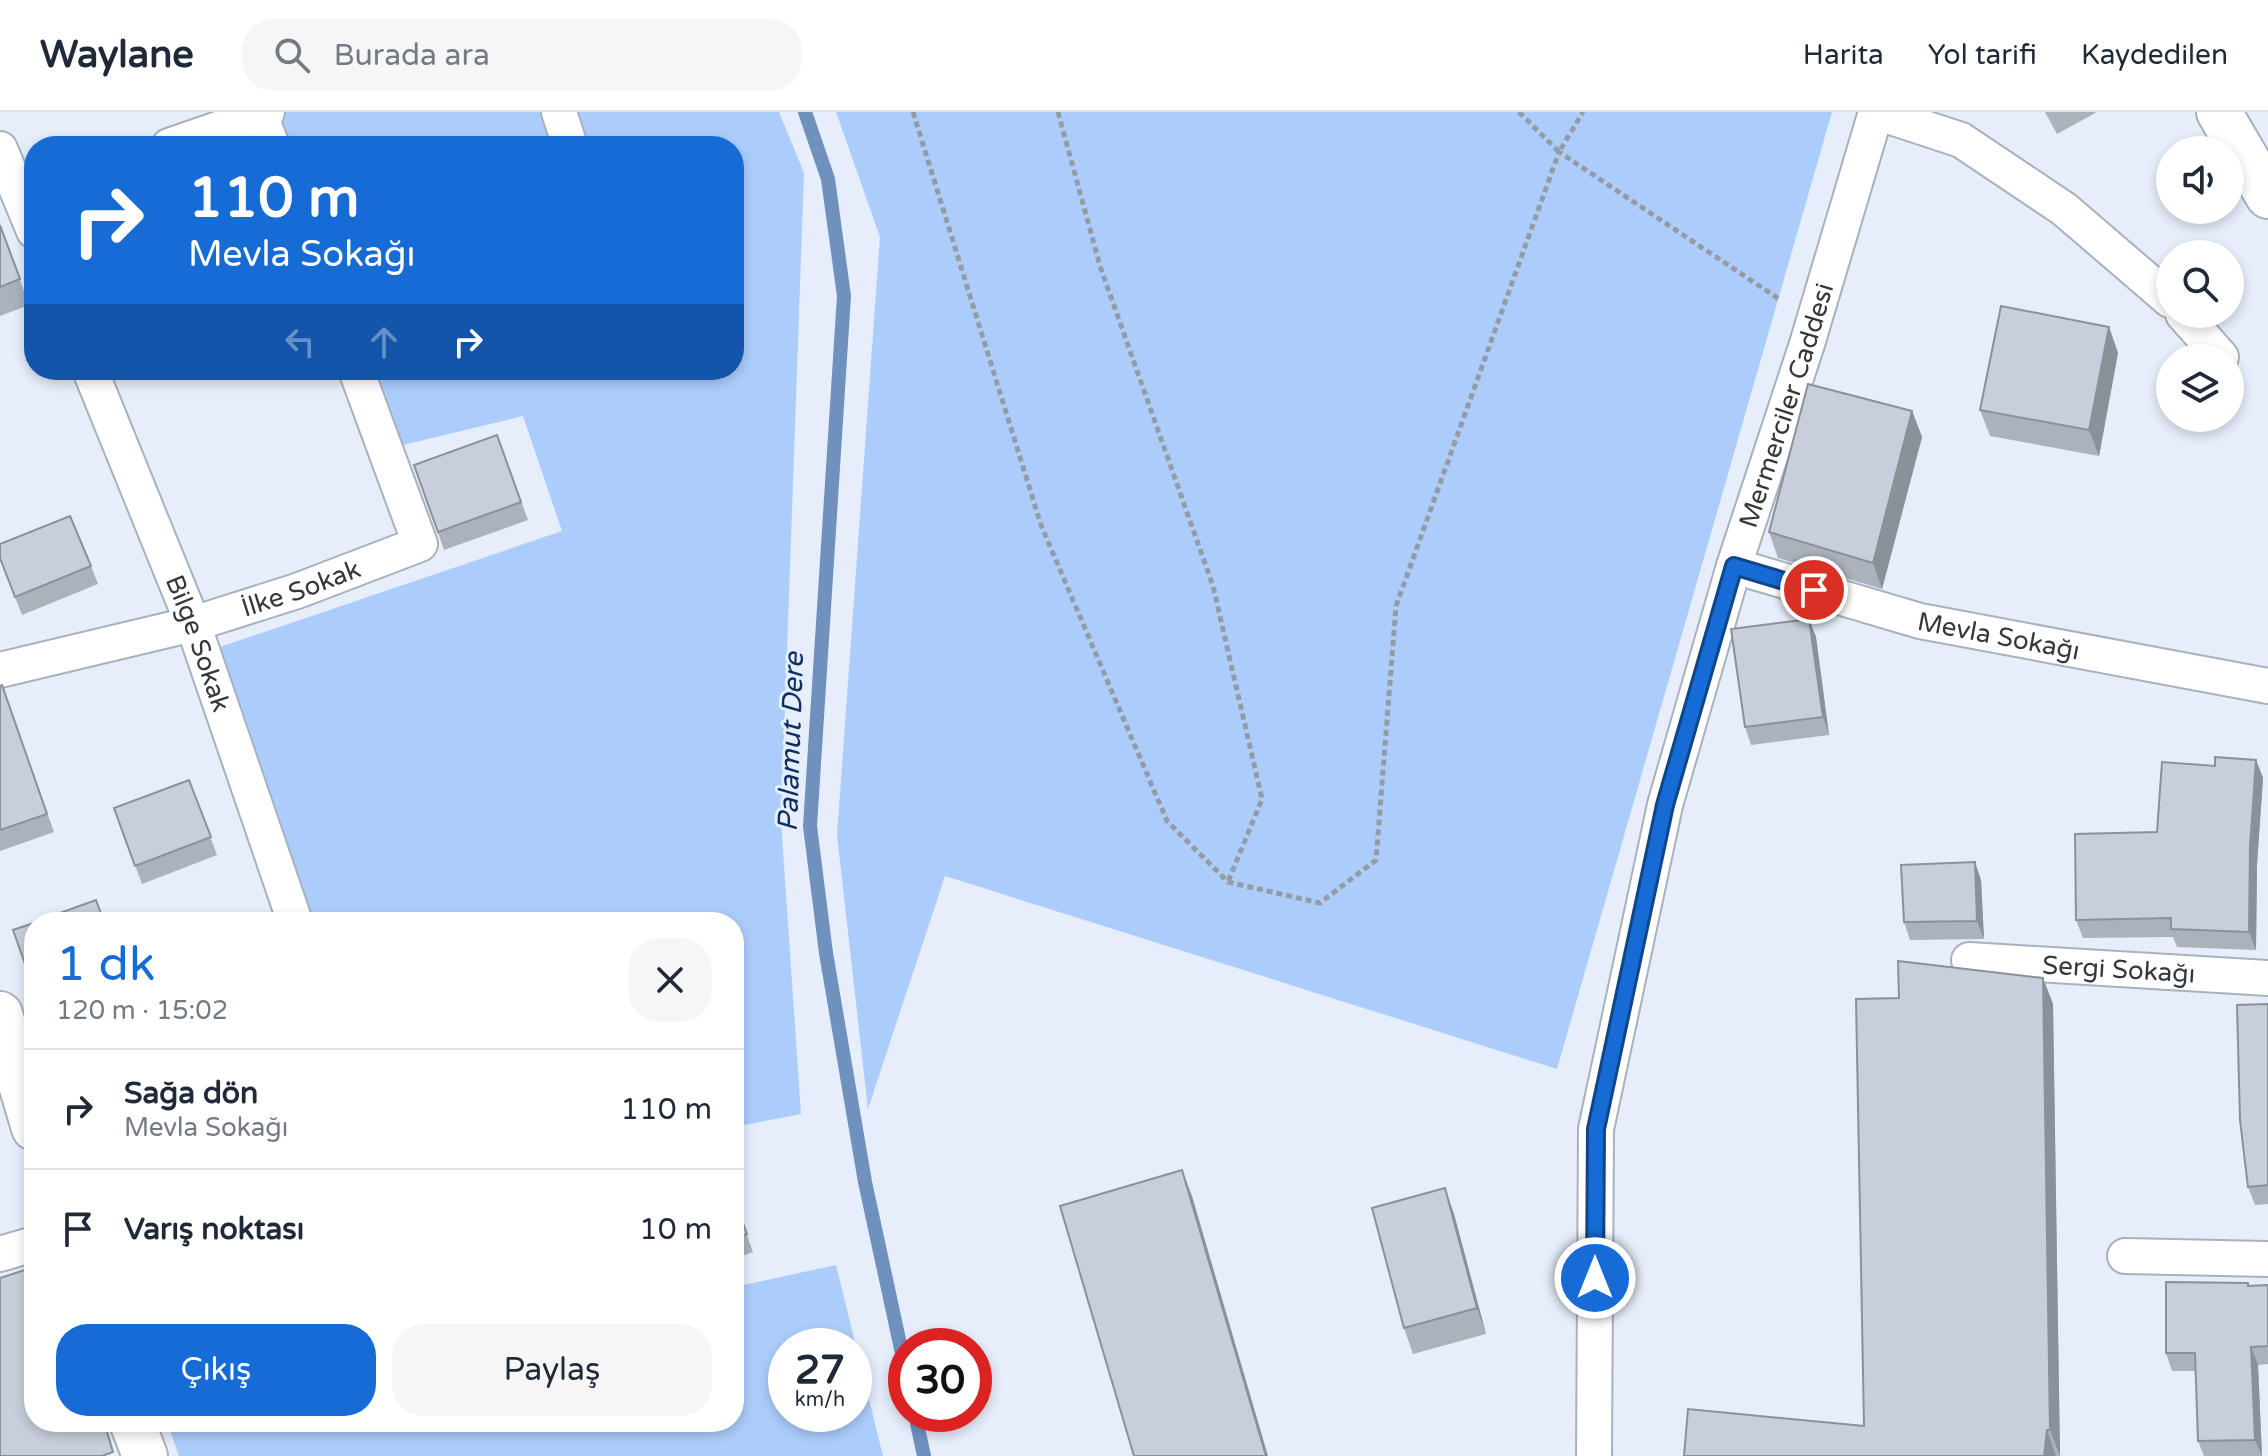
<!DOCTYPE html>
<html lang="tr">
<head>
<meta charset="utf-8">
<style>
  :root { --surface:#fff; --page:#f6f6f7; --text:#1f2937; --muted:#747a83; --line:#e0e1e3; --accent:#176bd5 }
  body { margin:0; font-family:"Varela Round",sans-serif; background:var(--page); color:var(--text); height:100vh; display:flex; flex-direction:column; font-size:30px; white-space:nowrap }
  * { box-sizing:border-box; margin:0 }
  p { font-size:26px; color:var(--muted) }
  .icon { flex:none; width:44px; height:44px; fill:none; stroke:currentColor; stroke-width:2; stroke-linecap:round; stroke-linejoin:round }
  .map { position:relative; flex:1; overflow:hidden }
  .drawer { position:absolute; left:24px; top:800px; width:720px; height:520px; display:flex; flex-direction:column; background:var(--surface); border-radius:32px; box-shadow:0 4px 12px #0003 }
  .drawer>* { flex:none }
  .hud { position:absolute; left:24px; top:24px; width:720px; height:244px; border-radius:32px; box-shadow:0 4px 12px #0003; background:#176bd5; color:#fff; overflow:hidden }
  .buttons { position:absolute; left:2156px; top:24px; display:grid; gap:16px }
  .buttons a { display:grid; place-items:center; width:88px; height:88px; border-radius:50%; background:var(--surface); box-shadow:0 4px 12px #0003; font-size:40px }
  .speed { position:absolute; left:768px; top:1216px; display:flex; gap:16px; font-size:40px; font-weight:700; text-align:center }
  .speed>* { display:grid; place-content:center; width:104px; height:104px; border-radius:50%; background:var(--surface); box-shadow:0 4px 12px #0003; line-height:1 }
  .speed small { font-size:20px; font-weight:400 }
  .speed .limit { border:12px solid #d22; background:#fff; color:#111 }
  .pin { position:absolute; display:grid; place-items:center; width:68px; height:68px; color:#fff; margin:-34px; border:4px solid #fff; border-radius:50%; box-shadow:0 2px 8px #0007 }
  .me { position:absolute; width:88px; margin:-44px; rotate:0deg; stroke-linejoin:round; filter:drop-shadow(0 0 6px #0008) }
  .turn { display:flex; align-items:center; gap:28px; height:168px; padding:0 32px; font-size:36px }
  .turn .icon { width:104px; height:104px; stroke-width:2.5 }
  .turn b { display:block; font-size:56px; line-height:68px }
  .lanes { display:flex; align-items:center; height:76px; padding:0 32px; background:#0003; justify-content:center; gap:40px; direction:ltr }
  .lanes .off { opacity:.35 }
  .round { display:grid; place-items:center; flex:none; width:84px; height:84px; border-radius:32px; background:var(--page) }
  .summary { display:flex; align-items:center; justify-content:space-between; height:136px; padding:0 32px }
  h1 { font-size:48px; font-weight:600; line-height:60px; color:var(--accent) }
  .primary-button { display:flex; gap:16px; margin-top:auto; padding:16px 32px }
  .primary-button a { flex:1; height:92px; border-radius:32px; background:var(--accent); color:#fff; font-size:32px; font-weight:600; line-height:92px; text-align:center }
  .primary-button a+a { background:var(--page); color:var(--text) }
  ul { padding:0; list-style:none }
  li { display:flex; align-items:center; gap:24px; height:120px; padding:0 32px; border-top:2px solid var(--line) }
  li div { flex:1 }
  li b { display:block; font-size:30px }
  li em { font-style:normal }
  header { display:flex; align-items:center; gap:48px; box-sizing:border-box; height:112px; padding:0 40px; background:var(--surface); border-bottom:2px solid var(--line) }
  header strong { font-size:38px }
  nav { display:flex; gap:44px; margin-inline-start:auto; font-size:28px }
  .search { width:560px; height:72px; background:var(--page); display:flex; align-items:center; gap:20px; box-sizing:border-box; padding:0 28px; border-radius:32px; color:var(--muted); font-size:30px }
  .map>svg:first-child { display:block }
  .green { fill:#accdfc; fill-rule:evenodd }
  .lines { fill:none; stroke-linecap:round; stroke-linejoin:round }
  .stream { stroke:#7090bd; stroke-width:14 }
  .minor-casing { stroke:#a9b1bd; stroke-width:38 }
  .secondary-casing { stroke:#a9b1bd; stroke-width:48 }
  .path { stroke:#949ba4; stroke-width:5; stroke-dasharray:6 4; stroke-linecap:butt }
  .minor { stroke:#fff; stroke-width:34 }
  .secondary { stroke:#fff; stroke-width:44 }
  .wall { fill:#aab2bc }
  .shaded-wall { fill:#8b9199 }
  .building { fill:#c6cfdb; stroke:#8b9199; stroke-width:2 }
  .route-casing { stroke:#0f468a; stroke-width:20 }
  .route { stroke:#176bd5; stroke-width:14 }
  .labels { text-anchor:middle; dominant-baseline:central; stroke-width:6; stroke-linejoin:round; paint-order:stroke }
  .street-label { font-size:26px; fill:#34383d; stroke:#e5eefa }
  .water-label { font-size:28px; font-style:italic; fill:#0c2f5f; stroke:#e5eefa }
</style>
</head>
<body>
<header>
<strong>Waylane</strong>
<div class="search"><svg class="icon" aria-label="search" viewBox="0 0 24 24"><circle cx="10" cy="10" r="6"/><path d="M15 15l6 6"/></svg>Burada ara</div>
<nav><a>Harita</a><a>Yol tarifi</a><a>Kaydedilen</a></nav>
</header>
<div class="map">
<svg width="2268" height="1344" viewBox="0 0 2268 1344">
  <rect width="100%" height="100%" fill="#e5eefa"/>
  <!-- green -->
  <g class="green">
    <polygon points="272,0 779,0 804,61 781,709 801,1002 734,1015 734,810 307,810 214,537 562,419 523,304 403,333 373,258 734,258 734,34 285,34"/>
    <polygon points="836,0 1832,0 1557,957 945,764 868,997 837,723 880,125"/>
    <path d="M836,1153l47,191h-704l-12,-34h567v-135zM786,1234h68v68h-68z"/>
  </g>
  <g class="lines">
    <!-- stream -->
    <g class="stream">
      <polyline points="805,0 828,67 844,184 810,714 826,841 865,1070 906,1260"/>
      <polyline points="915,1302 924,1344"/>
    </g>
    <!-- minor casing -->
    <g class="minor-casing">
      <g id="minor">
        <polyline points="259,0 272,34"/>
        <polyline points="559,0 570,34"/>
        <polyline points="1876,0 1961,28 2064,97 2170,188"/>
        <polyline points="169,34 267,0"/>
        <polyline points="0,37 34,119"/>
        <polyline points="2183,202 2221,245"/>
        <path id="s1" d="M90,258l103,254 102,298"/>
        <path id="s2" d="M1734,454l186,55 348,65"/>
        <path id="s3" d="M0,558l193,-46 104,-33 123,-47 -64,-174"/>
        <path id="s4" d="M1969,848l299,18"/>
        <polyline points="0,1142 34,1132"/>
        <polyline points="2125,1144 2268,1147"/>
        <path id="s5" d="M1594,1344l2,-327 69,-324 69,-239 73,-222 69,-232"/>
      </g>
    </g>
    <!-- secondary casing -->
    <g class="secondary-casing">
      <g id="secondary">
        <polyline points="2219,0 2268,84"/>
        <polyline points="0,902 34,1016"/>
        <polyline points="132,1310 145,1344"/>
      </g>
    </g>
    <!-- path -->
    <g class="path">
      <polyline points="913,0 1041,413 1167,709 1228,770 1320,791 1376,748 1396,494 1559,40 1779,187"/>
      <polyline points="1058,0 1100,154 1213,474 1262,687 1228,770"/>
      <polyline points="1519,0 1559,40 1583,0"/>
    </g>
    <!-- minor -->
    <use href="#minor" class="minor"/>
    <!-- secondary -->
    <use href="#secondary" class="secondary"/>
  </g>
  <!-- wall -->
  <g class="wall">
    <polygon points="2045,0 2097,0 2057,22"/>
    <polygon points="0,113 29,193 0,204"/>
    <polygon points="2109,215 2118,241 2099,344 1990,324 1980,298"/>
    <polygon points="1912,299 1922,325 1882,477 1778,446 1769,420"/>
    <polygon points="497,323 528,408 444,438 414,353"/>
    <polygon points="0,447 91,454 98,472 22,503"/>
    <polygon points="1809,507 1816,525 1829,623 1751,633 1745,615"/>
    <polygon points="2,573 54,720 0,739 0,574"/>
    <polygon points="2256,648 2263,666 2257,752 2256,838 2177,835 2173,825 2083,826 2076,808 2157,720 2215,654"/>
    <polygon points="189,668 217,743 142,772 114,696"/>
    <polygon points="1981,768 1984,827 1910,828 1904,810"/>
    <polygon points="2043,866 2053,892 2060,1344 1684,1344 1864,1314 1899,886"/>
    <polygon points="2268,892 2268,1092 2255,1093 2248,1075"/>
    <polygon points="734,1087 753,1140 734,1147"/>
    <polygon points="1454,1102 1486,1222 1413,1242 1404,1216"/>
    <polygon points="2268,1173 2268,1252 2258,1253 2262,1344 2204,1344 2198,1329 2196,1259 2172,1259 2166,1241 2250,1174"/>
  </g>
  <!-- shaded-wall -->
  <g class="shaded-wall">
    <polygon points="2109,215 2118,241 2099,344 2089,318"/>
    <polygon points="1912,299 1922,325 1882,477 1873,451"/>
    <polygon points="1809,507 1816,525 1829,623 1823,605"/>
    <polygon points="2256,648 2263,666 2257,752 2256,838 2249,820 2250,734"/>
    <polygon points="1975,750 1981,768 1984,827 1977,809"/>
    <polygon points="2043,866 2053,892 2060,1344 2050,1318"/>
    <polygon points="1182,1058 1192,1084 1268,1344 1266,1344"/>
    <polygon points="1445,1076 1454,1102 1486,1222 1477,1196"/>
    <polygon points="2251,1235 2258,1253 2262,1344 2255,1328"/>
    <polygon points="2047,1318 2056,1344 2044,1344"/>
  </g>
  <!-- building -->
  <g class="building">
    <polygon points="0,113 20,167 0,175"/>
    <polygon points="2001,194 2109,215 2089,318 1980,298"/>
    <polygon points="1808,272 1912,299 1873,451 1769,420"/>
    <polygon points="497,323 521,390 438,420 414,353"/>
    <polygon points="70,404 91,454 15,485 0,446 0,432"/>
    <polygon points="1809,507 1823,605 1745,615 1731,517"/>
    <polygon points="2,573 47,702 0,718 0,574"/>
    <polygon points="2215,645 2256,648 2250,734 2249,820 2171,817 2171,806 2076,808 2075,722 2157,720 2162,650 2215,654"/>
    <polygon points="189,668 211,725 135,754 114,696"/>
    <polygon points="1975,750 1977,809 1904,810 1901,753"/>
    <polygon points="96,788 104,810 35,810"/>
    <polygon points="34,811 34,877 13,818"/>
    <polygon points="1898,849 2043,866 2050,1318 2047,1318 2044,1344 1684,1344 1688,1297 1864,1314 1856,887 1899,886"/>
    <polygon points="2268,892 2268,1073 2248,1075 2240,1008 2237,893"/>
    <polygon points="1182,1058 1266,1344 1134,1344 1060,1094"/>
    <polygon points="1445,1076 1477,1196 1404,1216 1372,1096"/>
    <polygon points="734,1087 747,1122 734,1127"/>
    <polygon points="34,1155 34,1310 104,1310 113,1340 102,1344 0,1344 0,1166"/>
    <polygon points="2166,1170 2248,1171 2248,1174 2268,1173 2268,1234 2251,1235 2255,1328 2198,1329 2195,1241 2166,1241"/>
  </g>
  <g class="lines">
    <!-- route casing -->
    <g class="route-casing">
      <polyline id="route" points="1595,1166 1596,1017 1665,693 1734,454 1814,478"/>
    </g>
    <!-- route -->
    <use href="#route" class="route"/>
  </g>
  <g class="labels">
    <!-- street labels -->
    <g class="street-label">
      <text stroke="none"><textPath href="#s5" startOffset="1076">Mermerciler Caddesi</textPath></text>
      <text stroke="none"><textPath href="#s3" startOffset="312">İlke Sokak</textPath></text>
      <text stroke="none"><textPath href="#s2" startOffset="274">Mevla Sokağı</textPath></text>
      <text stroke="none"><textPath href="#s1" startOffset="294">Bilge Sokak</textPath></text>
      <text stroke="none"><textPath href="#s4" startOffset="150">Sergi Sokağı</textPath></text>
    </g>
    <!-- water labels -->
    <g class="water-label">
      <text transform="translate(791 630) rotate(-88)">Palamut Dere</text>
    </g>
  </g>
</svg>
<div class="buttons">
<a><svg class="icon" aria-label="sound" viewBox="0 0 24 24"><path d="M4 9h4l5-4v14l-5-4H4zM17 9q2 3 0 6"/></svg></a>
<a><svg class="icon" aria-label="search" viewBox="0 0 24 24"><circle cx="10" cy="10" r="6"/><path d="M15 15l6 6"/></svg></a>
<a><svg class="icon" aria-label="layers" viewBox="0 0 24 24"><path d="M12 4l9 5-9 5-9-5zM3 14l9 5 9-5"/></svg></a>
</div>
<div class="speed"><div>27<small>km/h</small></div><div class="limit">30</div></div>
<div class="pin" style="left:1814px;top:478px;background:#d93025"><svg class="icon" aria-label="arrive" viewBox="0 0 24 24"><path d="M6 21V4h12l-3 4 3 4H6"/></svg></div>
<svg class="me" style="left:1595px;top:1166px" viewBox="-20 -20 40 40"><circle r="17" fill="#176bd5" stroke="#fff" stroke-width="3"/><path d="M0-11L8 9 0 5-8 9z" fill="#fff"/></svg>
<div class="hud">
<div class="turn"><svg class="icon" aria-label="right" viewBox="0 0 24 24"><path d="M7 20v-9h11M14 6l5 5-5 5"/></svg><div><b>110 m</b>Mevla Sokağı</div></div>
<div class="lanes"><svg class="icon off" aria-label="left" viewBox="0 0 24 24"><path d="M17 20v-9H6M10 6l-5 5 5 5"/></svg><svg class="icon off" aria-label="ahead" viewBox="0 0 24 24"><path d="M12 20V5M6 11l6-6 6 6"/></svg><svg class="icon" aria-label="right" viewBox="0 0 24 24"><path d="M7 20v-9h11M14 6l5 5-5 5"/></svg></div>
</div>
<section class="drawer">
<div class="summary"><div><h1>1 dk</h1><p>120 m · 15:02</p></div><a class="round"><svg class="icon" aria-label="close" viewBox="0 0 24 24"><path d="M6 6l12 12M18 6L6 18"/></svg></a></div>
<ul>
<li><svg class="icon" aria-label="right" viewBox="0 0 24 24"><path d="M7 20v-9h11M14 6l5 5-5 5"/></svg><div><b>Sağa dön</b><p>Mevla Sokağı</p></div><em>110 m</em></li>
<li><svg class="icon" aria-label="arrive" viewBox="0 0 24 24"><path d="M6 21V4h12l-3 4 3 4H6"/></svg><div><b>Varış noktası</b></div><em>10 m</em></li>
</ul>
<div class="primary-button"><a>Çıkış</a><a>Paylaş</a></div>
</section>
</div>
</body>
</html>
